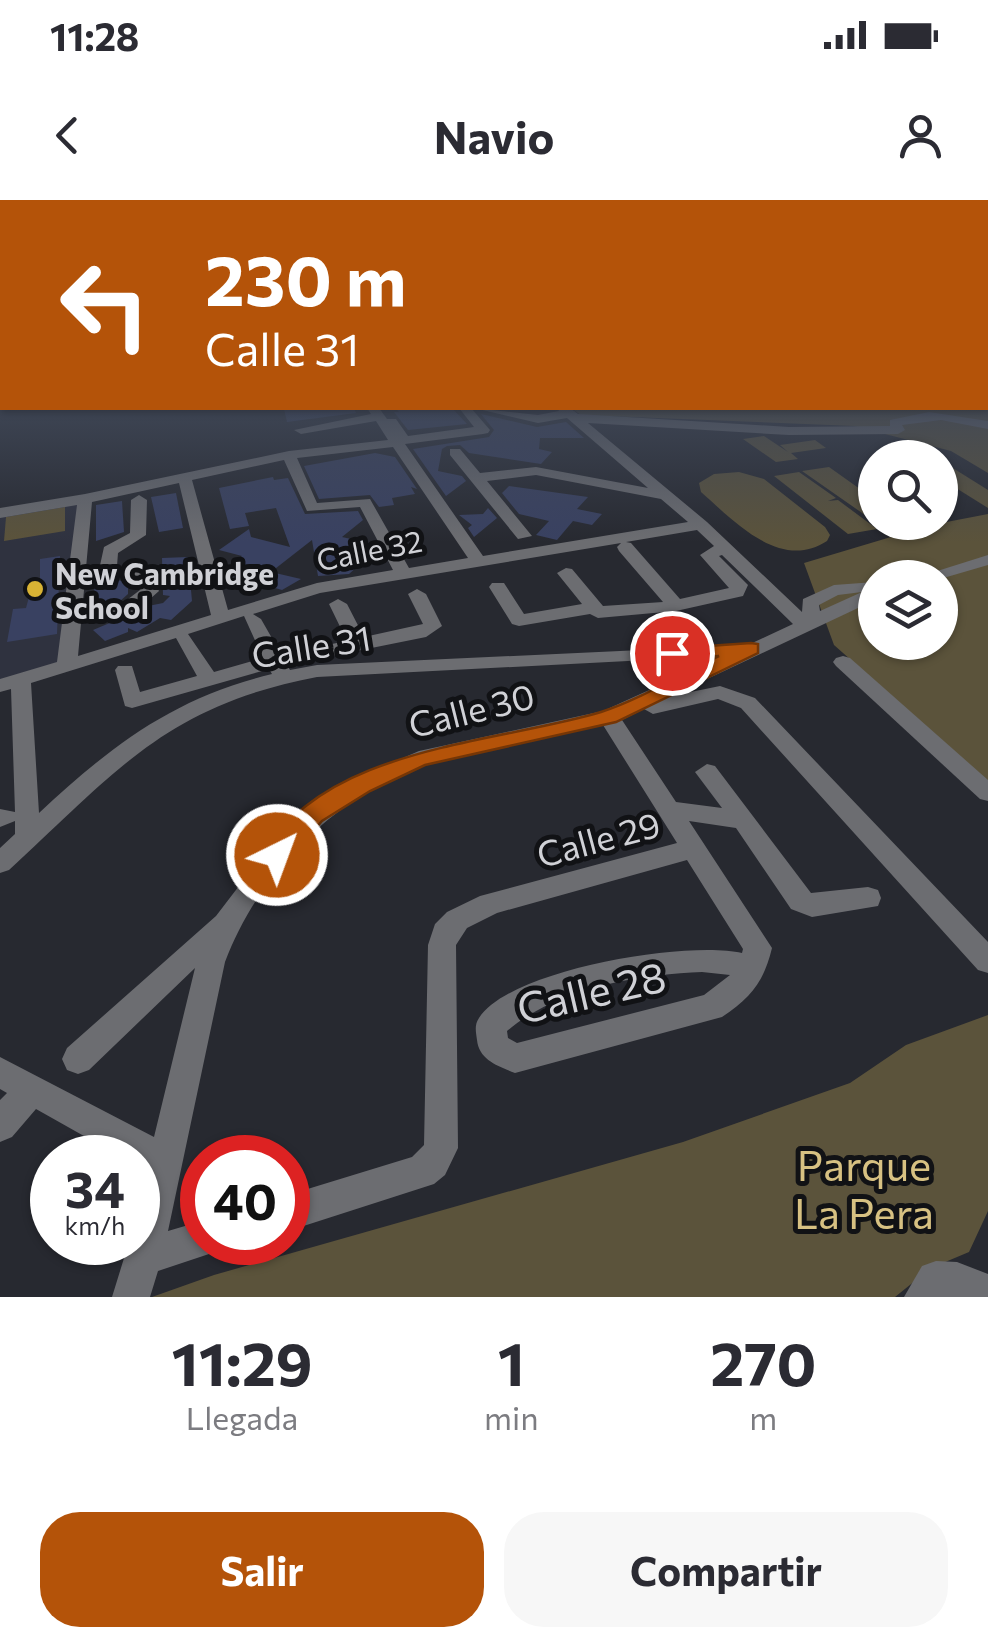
<!DOCTYPE html>
<html lang="es">
<head>
<meta charset="utf-8">
<style>
  :root { --surface:#fff; --page:#f7f7f7; --text:#2b2b33; --muted:#7c7c81; --accent:#b45309 }
  body { margin:0; font-family:Commissioner,sans-serif; background:var(--page); color:var(--text); height:100vh; display:flex; flex-direction:column; font-size:38px; white-space:nowrap }
  * { box-sizing:border-box; margin:0 }
  p { font-size:32px; color:var(--muted) }
  .icon { flex:none; width:55px; height:55px; fill:none; stroke:currentColor; stroke-width:2; stroke-linecap:round; stroke-linejoin:round }
  .map { position:relative; height:1097px; overflow:hidden }
  .details { display:flex; flex-direction:column; background:var(--surface); flex:1 }
  .details>* { flex:none }
  .banner { position:absolute; left:0px; top:0px; width:990px; height:210px; box-shadow:0 2px 8px #0004; background:#b45309; color:#fff; overflow:hidden }
  .buttons { position:absolute; left:858px; top:240px; display:grid; gap:20px }
  .buttons a { display:grid; place-items:center; width:100px; height:100px; border-radius:50%; background:var(--surface); box-shadow:0 2px 8px #0004; font-size:50px }
  .speed { position:absolute; left:30px; top:935px; display:flex; gap:20px; font-size:50px; font-weight:700; text-align:center }
  .speed>* { display:grid; place-content:center; width:130px; height:130px; border-radius:50%; background:var(--surface); box-shadow:0 2px 8px #0004; line-height:1 }
  .speed small { font-size:25px; font-weight:400 }
  .speed .limit { border:15px solid #d22; background:#fff; color:#111 }
  .pin { position:absolute; display:grid; place-items:center; width:85px; height:85px; color:#fff; margin:-42px; border:5px solid #fff; border-radius:50%; box-shadow:0 2px 10px #0007 }
  .me { position:absolute; width:110px; margin:-55px; rotate:42deg; stroke-linejoin:round; filter:drop-shadow(0 0 8px #0008) }
  .turn { display:flex; align-items:center; gap:35px; height:210px; padding:0 40px; font-size:45px }
  .turn .icon { width:130px; height:130px; stroke-width:2.5 }
  .turn b { display:block; font-size:70px; line-height:85px }
  .eta { display:flex; justify-content:space-evenly; align-items:center; height:170px; text-align:center }
  .eta b { font-size:60px; font-weight:700; line-height:70px }
  .button { display:flex; gap:20px; margin-top:auto; padding:20px 40px }
  .button a { flex:1; height:115px; border-radius:40px; background:var(--accent); color:#fff; font-size:40px; font-weight:700; line-height:115px; text-align:center }
  .button a+a { background:var(--page); color:var(--text) }
  .status { display:flex; justify-content:space-between; align-items:center; height:70px; padding:0 50px; background:var(--surface); direction:ltr }
  .status svg { height:28px; fill:currentColor }
  header { display:flex; justify-content:space-between; align-items:center; height:130px; padding:0 40px; background:var(--surface); font-size:45px; font-weight:700 }
  .map>svg:first-child { display:block }
  .built { fill:#2f323f }
  .green { fill:#5b533b; fill-rule:evenodd }
  .building { fill:#394161 }
  .lines { fill:none; stroke-linecap:round; stroke-linejoin:round }
  .minor { fill:#6c6d71; fill-rule:evenodd }
  .route { fill:#b45309; stroke:#753606; stroke-width:2.5 }
  .poi-dot { fill:#d9b334; stroke:#111215; stroke-width:4 }
  .labels { text-anchor:middle; dominant-baseline:central; stroke-width:10; stroke-linejoin:round; paint-order:stroke }
  .far-street-label { font-size:30px; fill:#d0d1d6; stroke:#111215 }
  .far-poi-label { font-size:30px; font-weight:bold; fill:#d0d1d6; stroke:#111215; text-anchor:start }
  .street-label { font-size:35px; fill:#d0d1d6; stroke:#111215 }
  .near-street-label { font-size:42px; fill:#d0d1d6; stroke:#111215 }
  .near-park-label { font-size:42px; fill:#d7c182; stroke:#111215 }
</style>
</head>
<body>
<div class="status"><b>11:28</b><svg viewBox="0 0 49 12"><path d="M0 12V9h3v3zM5 12V6h3v6zM10 12V3h3v9zM15 12V0h3v12zM26 1h20v11H26zM47 4h2v5h-2z"/></svg></div>
<header><svg class="icon" aria-label="back" viewBox="0 0 24 24"><path d="M15 5l-7 7 7 7"/></svg>Navio<svg class="icon" aria-label="person" viewBox="0 0 24 24"><circle cx="12" cy="8" r="4"/><path d="M4 21q1-7 8-7t8 7"/></svg></header>
<div class="map">
<svg width="988" height="1097" viewBox="0 0 988 1097">
  <rect width="100%" height="100%" fill="#272930"/>
  <!-- built -->
  <polygon class="built" points="78,303 63,461 0,480 0,316"/>
  <!-- green -->
  <g class="green">
    <polygon points="988,189 988,273 951,251 854,226 581,215 571,208 988,208"/>
    <polygon points="764,236 788,252 780,245 815,240 826,248 791,253 798,259 776,262 743,239"/>
    <polygon points="940,260 988,290 988,308 940,278"/>
    <polygon points="829,267 867,294 875,294 875,322 802,271"/>
    <path d="M739,272l25,7 61,48 5,8 -3,6c-47,31 -94,-21 -126,-49l-2,-9 15,-9z"/>
    <polygon points="799,272 836,298 828,301 838,300 877,329 848,334 774,276"/>
    <polygon points="65,307 65,331 4,341 6,317"/>
    <path d="M988,314v267l-154,-136 -30,-82 127,-38zM875,378h65v64h-65z"/>
    <polygon points="988,815 988,1011 969,1052 931,1068 895,1097 152,1097 214,1075 683,942 850,883 906,845"/>
  </g>
  <!-- building -->
  <g class="building">
    <polygon points="296,208 354,208 356,213 287,222 284,209"/>
    <polygon points="396,208 452,208 467,224 408,230 394,212 399,212"/>
    <polygon points="481,214 537,227 566,222 584,238 540,238 539,249 552,252 541,264 469,253 460,245 447,246 442,249 438,271 462,276 466,281 446,296 413,249 489,237 494,230"/>
    <polygon points="375,253 395,257 417,289 411,287 415,294 392,298 394,305 379,307 370,295 319,299 304,266"/>
    <polygon points="273,277 274,280 288,278 305,314 358,311 363,320 342,337 374,344 362,354 369,356 349,374 318,376 312,340 271,372 301,379 282,390 222,373 242,356 219,350 249,329 251,337 290,347 276,308 245,313 249,326 230,329 219,288"/>
    <polygon points="509,286 588,297 577,309 602,314 592,325 573,321 557,340 536,335 549,321 519,314 502,293"/>
    <polygon points="176,293 183,328 159,332 151,297"/>
    <polygon points="122,301 124,332 96,341 96,305"/>
    <polygon points="488,308 497,318 474,337 468,328 472,325 459,315 483,314"/>
    <polygon points="60,356 57,434 7,442 13,409 26,408 29,397 40,396 40,359"/>
    <polygon points="188,357 192,401 171,420 160,418 137,432 128,428 128,432 105,441 93,430 112,422 128,419 128,422 148,406 163,403 170,396 163,395 162,358"/>
    <polygon points="100,377 128,382 128,394 119,402 95,405 94,378"/>
  </g>
  <g class="lines">
    <!-- minor -->
    <g class="minor">
      <path d="M367,208h12l8,11h9l12,17 66,-9 -15,-19h12l19,22 -2,3 -5,1 -78,10 78,112 205,-34 -27,-23 -125,-24 -49,6 45,55 -14,3 -68,-84v-6h10l20,24 56,-6 112,21 -81,-70 -29,5 -64,-15 64,7 21,-4 -2,-3h13l8,6 211,13 101,-1v-6l39,-8 59,9v8l-47,-9 -39,5 3,5 -7,4 -109,1 -201,-12 119,99 95,90 1,-13 31,-14 41,-3v18l-204,96 49,-10 35,12 233,244v31l-10,-3 -237,-262 -23,-9 -65,15 -9,-5 -22,11 54,82 46,6 -27,-36 12,-8 8,2 96,127 57,-6 10,3 3,8 -3,8 -66,11 -21,-8 -55,-81 -47,-7 83,127c-8,33 -20,49 -50,69l-207,56c-17,-7 -36,-13 -38,-33 -1,-8 -3,-15 2,-22 31,-49 210,-78 263,-65l1,-4 -56,-89 -190,53 -30,15 -11,17 2,203 -13,27 -11,9 -146,47v-36l124,-38 12,-12 4,-200 7,-21 12,-12 33,-16 197,-53 -74,-118c-56,13 -124,22 -178,40 -91,32 -166,107 -200,197l-57,269 34,-10v21h17l-4,10 -57,19 -8,26h-38l17,-55h9v-36l8,-36 -8,-5v-7h-15l-87,-49 -24,28 -12,5v-42l7,-7 -7,-4v-32l154,80 41,-169 -106,102 -11,4 -11,-4 -5,-11 5,-11 149,-132 52,-68 36,-39 50,-30 65,-28 184,-40 121,-55 -407,21c-152,29 -201,95 -308,193l-9,3v-25l15,-14v-13l-15,6v-18l15,3 -4,-123 -11,3v-13l57,-17 20,-157 -77,13v-10l85,-14 204,-43 99,-11 -12,-19 -75,13 -7,-4 77,-16zM393,247l75,111 -59,10 -39,-69 -53,4 -20,-45zM284,260l23,51 53,-4 33,63 -76,13 -89,27 -36,-130zM179,283l32,132 -133,41 14,-154zM697,330l17,16 -14,9 29,33 -49,11 -49,-56 -5,-1zM621,343l-4,4 2,4 44,51 -60,4 -31,-37 -6,-1 -9,5 25,31 -58,10 -20,-31h-12l-3,4 23,37 7,2 71,-12 8,4 78,-7 67,-15 5,-11 -29,-29 3,-1 71,69 -45,21 -431,20 -27,5 -3,-5 139,-28 16,-11 -16,-32 -9,-5 -9,5 15,30 -59,13 -17,-33 -9,-5 -9,5 18,37 -66,13 -20,-35 -8,-5 67,-21zM862,392l-42,19 -1,-6 19,-10zM244,416l19,42 -49,14 -26,-38zM176,438l21,38 -57,16 -8,-26h-14l-3,4 10,36 7,2 137,-39 3,5c-99,24 -160,71 -233,139l-8,-130zM702,772l28,3 -26,20 -187,48 -9,-5 -1,-7c49,-42 132,-57 195,-59z"/>
      <polygon points="139,295 147,300 146,335 118,353 117,366 149,372 159,391 133,414 99,420 99,412 119,406 140,390 136,380 102,374 99,370 104,347 130,333 131,300"/>
      <polygon points="988,355 988,365 940,379 915,378"/>
      <polygon points="843,456 850,458 988,580 988,601 980,599 836,466 833,462 836,458"/>
      <polygon points="936,1061 957,1062 988,1074 988,1097 904,1097 922,1066"/>
    </g>
  </g>
  <!-- sky -->
  <linearGradient id="sky" x2="0" y2="1"><stop stop-color="#15171a"/><stop offset="0.55" stop-color="#414959"/><stop offset="1" stop-color="#414959" stop-opacity="0"/></linearGradient>
  <rect width="988" height="342" fill="url(#sky)"/>
  <!-- route -->
  <path class="route" d="M751,443l7,1v9l-142,69 -191,43 -55,26 -48,30 -36,41h-18l-4,-7c58,-108 234,-112 337,-143 40,-13 80,-38 118,-56l-47,3 -7,-2v-8z"/>
  <!-- markers -->
  <circle class="poi-dot" cx="35" cy="389" r="10"/>
  <g class="labels">
    <!-- far-street labels -->
    <g class="far-street-label">
      <text transform="translate(369 349) rotate(-11)">Calle 32</text>
    </g>
    <!-- far-poi labels -->
    <g class="far-poi-label">
      <text x="55" y="372">New Cambridge<tspan x="55" dy="34">School</tspan></text>
    </g>
    <!-- street labels -->
    <g class="street-label">
      <text transform="translate(311 445) rotate(-9)">Calle 31</text>
      <text transform="translate(471 509) rotate(-14)">Calle 30</text>
      <text transform="translate(598 638) rotate(-15)">Calle 29</text>
    </g>
    <!-- near-street labels -->
    <g class="near-street-label">
      <text transform="translate(591 791) rotate(-13)">Calle 28</text>
    </g>
    <!-- near-park labels -->
    <g class="near-park-label">
      <text x="864" y="964">Parque<tspan x="864" dy="48">La Pera</tspan></text>
    </g>
  </g>
</svg>
<div class="buttons">
<a><svg class="icon" aria-label="search" viewBox="0 0 24 24"><circle cx="10" cy="10" r="6"/><path d="M15 15l6 6"/></svg></a>
<a><svg class="icon" aria-label="layers" viewBox="0 0 24 24"><path d="M12 4l9 5-9 5-9-5zM3 14l9 5 9-5"/></svg></a>
</div>
<div class="speed"><div>34<small>km/h</small></div><div class="limit">40</div></div>
<div class="pin" style="left:672px;top:453px;background:#d93025"><svg class="icon" aria-label="arrive" viewBox="0 0 24 24"><path d="M6 21V4h12l-3 4 3 4H6"/></svg></div>
<svg class="me" style="left:277px;top:655px" viewBox="-20 -20 40 40"><circle r="17" fill="#b45309" stroke="#fff" stroke-width="3"/><path d="M0-11L8 9 0 5-8 9z" fill="#fff"/></svg>
<div class="banner">
<div class="turn"><svg class="icon" aria-label="left" viewBox="0 0 24 24"><path d="M17 20v-9H6M10 6l-5 5 5 5"/></svg><div><b>230 m</b>Calle 31</div></div>
</div>
</div>
<section class="details">
<div class="eta">
<div><b>11:29</b><p>Llegada</p></div>
<div><b>1</b><p>min</p></div>
<div><b>270</b><p>m</p></div>
</div>
<div class="button"><a>Salir</a><a>Compartir</a></div>
</section>
</body>
</html>
